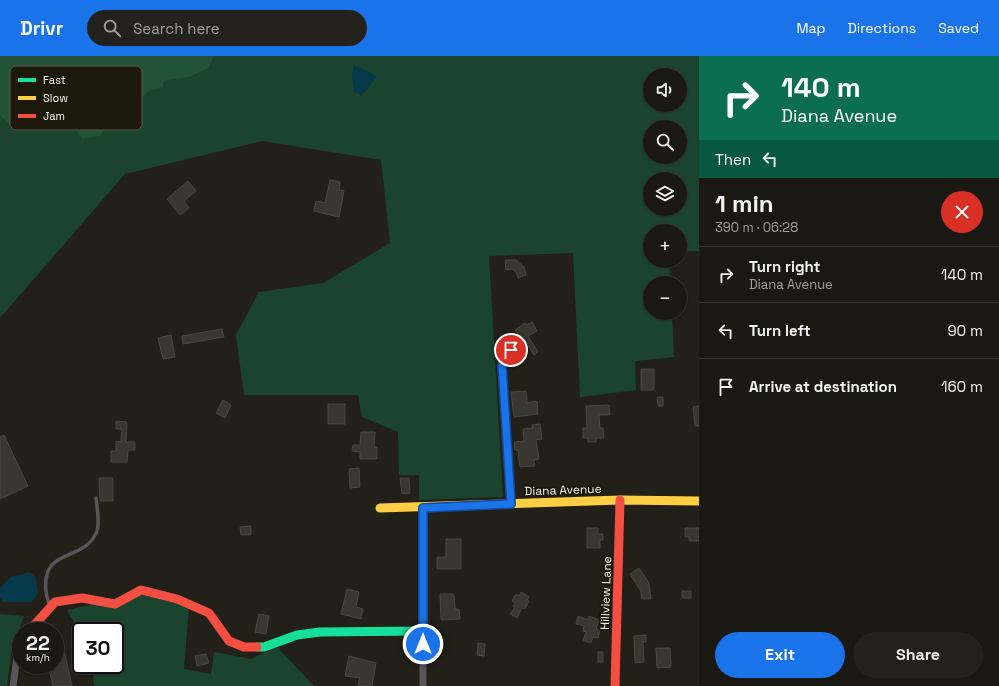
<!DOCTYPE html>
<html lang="en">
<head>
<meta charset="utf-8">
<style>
  :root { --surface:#1a1812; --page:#23211b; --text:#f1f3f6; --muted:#9fa09f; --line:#383732; --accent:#1a73e8 }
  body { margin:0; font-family:"Space Grotesk",sans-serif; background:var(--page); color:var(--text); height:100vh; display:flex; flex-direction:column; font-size:15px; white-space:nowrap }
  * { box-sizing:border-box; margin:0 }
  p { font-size:13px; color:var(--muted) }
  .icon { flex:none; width:22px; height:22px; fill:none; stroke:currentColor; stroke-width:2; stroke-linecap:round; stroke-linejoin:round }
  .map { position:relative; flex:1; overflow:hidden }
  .side { display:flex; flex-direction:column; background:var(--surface); width:300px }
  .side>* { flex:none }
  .banner { background:#0b6e4f; color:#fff; overflow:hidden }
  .buttons { position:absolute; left:643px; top:12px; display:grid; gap:8px }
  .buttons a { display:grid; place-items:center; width:44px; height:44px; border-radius:50%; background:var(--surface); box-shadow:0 1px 3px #0004,0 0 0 1px var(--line); font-size:20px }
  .speed { position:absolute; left:12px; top:566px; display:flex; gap:8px; font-size:20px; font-weight:700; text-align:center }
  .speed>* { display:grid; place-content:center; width:52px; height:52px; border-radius:50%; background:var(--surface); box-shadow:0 1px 3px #0004,0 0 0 1px var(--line); line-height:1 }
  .speed small { font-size:10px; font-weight:400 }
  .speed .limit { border:2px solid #111; border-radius:6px; background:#fff; color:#111 }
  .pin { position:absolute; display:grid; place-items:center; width:34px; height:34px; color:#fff; margin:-17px; border:2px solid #fff; border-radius:50%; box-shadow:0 1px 4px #0007 }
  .me { position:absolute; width:44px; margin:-22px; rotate:0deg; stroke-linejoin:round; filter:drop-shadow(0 0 3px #0008) }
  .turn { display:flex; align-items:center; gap:14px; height:84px; padding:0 16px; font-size:18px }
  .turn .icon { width:52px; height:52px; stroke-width:2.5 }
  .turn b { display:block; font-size:28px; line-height:34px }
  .then { display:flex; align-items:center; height:38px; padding:0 16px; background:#0003; gap:8px; font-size:15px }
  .round { display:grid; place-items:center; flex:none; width:42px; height:42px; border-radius:21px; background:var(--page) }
  .head { display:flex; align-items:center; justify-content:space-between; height:68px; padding:0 16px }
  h1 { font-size:24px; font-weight:600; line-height:30px }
  .cta { display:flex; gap:8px; margin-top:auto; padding:8px 16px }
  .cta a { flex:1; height:46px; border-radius:24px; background:var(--accent); color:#fff; font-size:16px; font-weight:600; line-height:46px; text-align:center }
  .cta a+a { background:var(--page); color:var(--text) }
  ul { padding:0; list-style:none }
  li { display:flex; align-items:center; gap:12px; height:56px; padding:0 16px; border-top:1px solid var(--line) }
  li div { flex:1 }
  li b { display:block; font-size:15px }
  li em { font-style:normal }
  header { display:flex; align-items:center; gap:24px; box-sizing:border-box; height:56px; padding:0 20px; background:var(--accent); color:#fff }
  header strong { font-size:19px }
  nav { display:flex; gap:22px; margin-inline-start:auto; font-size:14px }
  .search { width:280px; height:36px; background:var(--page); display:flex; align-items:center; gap:10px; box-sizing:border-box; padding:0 14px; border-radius:22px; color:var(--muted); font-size:15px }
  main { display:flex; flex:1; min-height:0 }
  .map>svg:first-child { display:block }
  .green { fill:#1b442e; fill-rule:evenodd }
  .forest { fill:#225238 }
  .water { fill:#06394a }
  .building { fill:#393731; stroke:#494841 }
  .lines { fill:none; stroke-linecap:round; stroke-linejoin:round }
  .lane { stroke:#5a5559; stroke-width:3.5 }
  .street { stroke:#5a5559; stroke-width:7 }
  .fast { stroke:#16e098; stroke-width:9 }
  .slow { stroke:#ffcf43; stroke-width:9 }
  .jam { stroke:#f24e42; stroke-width:9 }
  .route-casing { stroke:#114b97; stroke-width:10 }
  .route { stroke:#1a73e8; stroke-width:7 }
  .labels { text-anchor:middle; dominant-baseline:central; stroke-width:4; stroke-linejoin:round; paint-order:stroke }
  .street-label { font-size:12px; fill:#f4f3ea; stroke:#1c190c }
  .key { fill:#1c190c; stroke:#5d5a4f; stroke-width:1 }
  .key-label { font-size:11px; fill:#f4f3ea }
</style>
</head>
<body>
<header>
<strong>Drivr</strong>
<div class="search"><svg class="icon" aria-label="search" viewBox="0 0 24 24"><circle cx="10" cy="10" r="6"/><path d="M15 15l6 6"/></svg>Search here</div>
<nav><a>Map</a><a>Directions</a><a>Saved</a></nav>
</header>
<main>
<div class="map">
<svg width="699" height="630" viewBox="0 0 699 630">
  <rect width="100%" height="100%" fill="#222018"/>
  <!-- green -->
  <g class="green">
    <path d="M0,0h699v195h-19v-20h-30v30h19l1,22h-20v30h22l2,44 -39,4 1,29 -56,7 -7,-144 -84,3 14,241 -84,3v-25h-20l-1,-43 -36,-15 -4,-22h-114l-8,-60 23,-43 64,-9 67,-40 -9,-83 -119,-19 -137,33 -125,144zM650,19h30v30h-30zM650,71h30v30h-30zM650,123h30v30h-30z"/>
    <polygon points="138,538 189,550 184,613 211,618 214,596 251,603 277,591 314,630 94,630 92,609 115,609 115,575 81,575 81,578 67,554"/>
    <polygon points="0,558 24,560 12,593 7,630 0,630"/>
  </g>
  <!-- forest -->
  <polygon class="forest" points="0,0 214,0 208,12 189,21 163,25 163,31 147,36 141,42 123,31 115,31 128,59 110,62 100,80 82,83 61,53 48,51 27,60 28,67 12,71 0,59"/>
  <!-- water -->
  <g class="water">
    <polygon points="354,9 377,20 367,34 361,39 354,36 352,19"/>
    <polygon points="30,516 36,522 38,538 31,546 3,546 0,542 0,532 11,521"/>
  </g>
  <!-- building -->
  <g class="building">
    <polygon points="330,124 340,126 339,134 344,135 339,161 314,155 316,145 325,147"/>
    <polygon points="188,125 196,135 184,145 189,152 180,159 167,143"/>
    <polygon points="505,204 516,204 524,211 526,219 518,222 516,216 512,213 506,214"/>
    <polygon points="532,266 537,275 528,280 538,296 534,299 523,281 521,282 515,274 525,267 526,269"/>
    <polygon points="222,273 224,281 183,288 182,280"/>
    <polygon points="171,279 175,301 163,303 158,282"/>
    <rect x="641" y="313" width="13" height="21"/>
    <polygon points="526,335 527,347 537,345 538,358 514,361 511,336"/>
    <polygon points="657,341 663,341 663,350 658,350"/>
    <polygon points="223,344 231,349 225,362 216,357"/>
    <rect x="328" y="348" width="17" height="20"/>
    <polygon points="609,349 610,359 599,359 600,372 603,372 604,382 596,382 596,386 588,386 588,382 583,382 583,372 587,372 586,350"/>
    <polygon points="699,350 699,370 695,370 693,351"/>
    <polygon points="116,365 127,366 126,386 135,386 135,394 128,394 127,406 111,406 111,395 116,395 116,385 121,386 122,373 116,373"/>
    <polygon points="540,368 542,383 536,384 539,403 534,404 535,410 520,411 518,394 515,394 514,386 524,385 523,373 533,372 532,369"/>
    <polygon points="361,376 375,376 374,391 377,391 377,403 360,403 360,396 352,395 353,389 360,389"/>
    <polygon points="4,379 28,430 0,443 0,381"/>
    <polygon points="359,412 360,431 350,432 349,413"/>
    <polygon points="99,422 113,422 113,445 100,445"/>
    <polygon points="400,422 409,422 410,437 402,438"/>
    <polygon points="251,470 251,479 241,479 240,471"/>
    <polygon points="587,472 598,472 598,478 603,478 603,484 600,484 600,492 587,492"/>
    <polygon points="685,472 699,472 699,485 689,485 689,481 685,481"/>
    <polygon points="446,483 461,483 461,513 437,513 437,501 446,501"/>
    <polygon points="639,512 649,527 651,543 642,543 641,535 630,518"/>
    <polygon points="347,533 359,536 356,551 363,553 361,563 341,558"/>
    <rect x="682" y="535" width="9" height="7"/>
    <polygon points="521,536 529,541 527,544 529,545 525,553 522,552 517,562 510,558 515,551 513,550 515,546 512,545 516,538 519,540"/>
    <polygon points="440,538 454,538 455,553 459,553 460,563 441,564"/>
    <polygon points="259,558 269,560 266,578 255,576"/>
    <polygon points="578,560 588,564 589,560 599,564 596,573 600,574 598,582 593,581 591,587 583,584 586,576 583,575 584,570 576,568"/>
    <polygon points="646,579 646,586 643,586 644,606 635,607 634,580"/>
    <polygon points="478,587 485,588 484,600 477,599"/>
    <polygon points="656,592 670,592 671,611 657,612"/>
    <polygon points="64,594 72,630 53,630 48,609 55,609 55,596"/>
    <rect x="598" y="596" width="5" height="10"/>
    <polygon points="206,598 209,607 197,610 195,600"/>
    <polygon points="349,600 376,607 372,630 358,630 360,622 345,620"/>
  </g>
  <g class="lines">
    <!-- lane -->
    <g class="lane">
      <circle cx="511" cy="298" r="3.5"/>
      <polyline points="508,300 502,309 511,447"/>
      <path d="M50,550c-4,-9 -5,-18 -4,-27 4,-30 40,-19 51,-48 3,-9 0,-23 -1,-33"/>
    </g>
    <!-- street -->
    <g class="street">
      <polyline points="423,452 423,630"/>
      <polyline points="13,630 18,594 21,587"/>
    </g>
    <!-- fast -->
    <polyline class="fast" points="257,591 264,591 297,579 320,576 423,575"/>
    <!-- slow -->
    <polyline class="slow" points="380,452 620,444 699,445"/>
    <!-- jam -->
    <g class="jam">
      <polyline points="29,575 55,546 82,542 115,548 141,534 177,543 209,557 229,585 244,591 257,591"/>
      <polyline points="615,630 620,444"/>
    </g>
  </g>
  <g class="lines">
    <!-- route casing -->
    <g class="route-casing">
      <polyline id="route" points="423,588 423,452 511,448 502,309 511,294"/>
    </g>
    <!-- route -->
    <use href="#route" class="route"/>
  </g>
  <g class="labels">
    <!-- street labels -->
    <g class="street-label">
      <text transform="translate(563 434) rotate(-2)">Diana Avenue</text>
      <text transform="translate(606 537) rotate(-88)">Hillview Lane</text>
    </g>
  </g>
  <!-- legend -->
  <rect x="10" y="10" width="132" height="64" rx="6" class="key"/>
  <rect x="18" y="22" width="18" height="4" fill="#16e098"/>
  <rect x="18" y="40" width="18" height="4" fill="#ffcf43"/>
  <rect x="18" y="58" width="18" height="4" fill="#f24e42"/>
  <g class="key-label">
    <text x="43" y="28">Fast</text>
    <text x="43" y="46">Slow</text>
    <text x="43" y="64">Jam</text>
  </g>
</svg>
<div class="buttons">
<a><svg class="icon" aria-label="sound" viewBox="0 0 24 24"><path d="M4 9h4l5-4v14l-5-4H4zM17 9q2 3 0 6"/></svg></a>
<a><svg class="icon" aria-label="search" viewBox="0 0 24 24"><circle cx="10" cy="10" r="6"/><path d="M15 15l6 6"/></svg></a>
<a><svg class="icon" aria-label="layers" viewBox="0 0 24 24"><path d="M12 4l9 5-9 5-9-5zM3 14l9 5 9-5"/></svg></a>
<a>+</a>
<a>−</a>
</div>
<div class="speed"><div>22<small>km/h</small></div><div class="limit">30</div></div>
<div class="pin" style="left:511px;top:294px;background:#d93025"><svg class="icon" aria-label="arrive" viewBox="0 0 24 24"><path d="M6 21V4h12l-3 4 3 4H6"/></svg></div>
<svg class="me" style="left:423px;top:588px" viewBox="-20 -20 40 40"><circle r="17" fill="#1a73e8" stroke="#fff" stroke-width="3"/><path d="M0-11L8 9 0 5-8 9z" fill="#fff"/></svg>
</div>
<section class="side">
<div class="banner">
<div class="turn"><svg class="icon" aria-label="right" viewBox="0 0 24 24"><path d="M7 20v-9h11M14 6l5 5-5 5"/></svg><div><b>140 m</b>Diana Avenue</div></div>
<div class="then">Then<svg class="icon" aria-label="left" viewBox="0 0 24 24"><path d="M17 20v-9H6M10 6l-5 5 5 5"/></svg></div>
</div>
<div class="head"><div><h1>1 min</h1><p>390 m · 06:28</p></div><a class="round" style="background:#d93025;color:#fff"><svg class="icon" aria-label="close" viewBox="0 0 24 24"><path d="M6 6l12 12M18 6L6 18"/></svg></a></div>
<ul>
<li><svg class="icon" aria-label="right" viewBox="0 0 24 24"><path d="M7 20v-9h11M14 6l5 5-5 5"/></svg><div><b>Turn right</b><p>Diana Avenue</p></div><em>140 m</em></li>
<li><svg class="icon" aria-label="left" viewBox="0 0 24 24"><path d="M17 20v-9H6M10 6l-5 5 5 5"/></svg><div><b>Turn left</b></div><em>90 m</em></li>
<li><svg class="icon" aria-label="arrive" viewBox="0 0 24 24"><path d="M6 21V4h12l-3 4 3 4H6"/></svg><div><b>Arrive at destination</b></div><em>160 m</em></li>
</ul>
<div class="cta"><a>Exit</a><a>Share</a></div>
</section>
</main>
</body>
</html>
